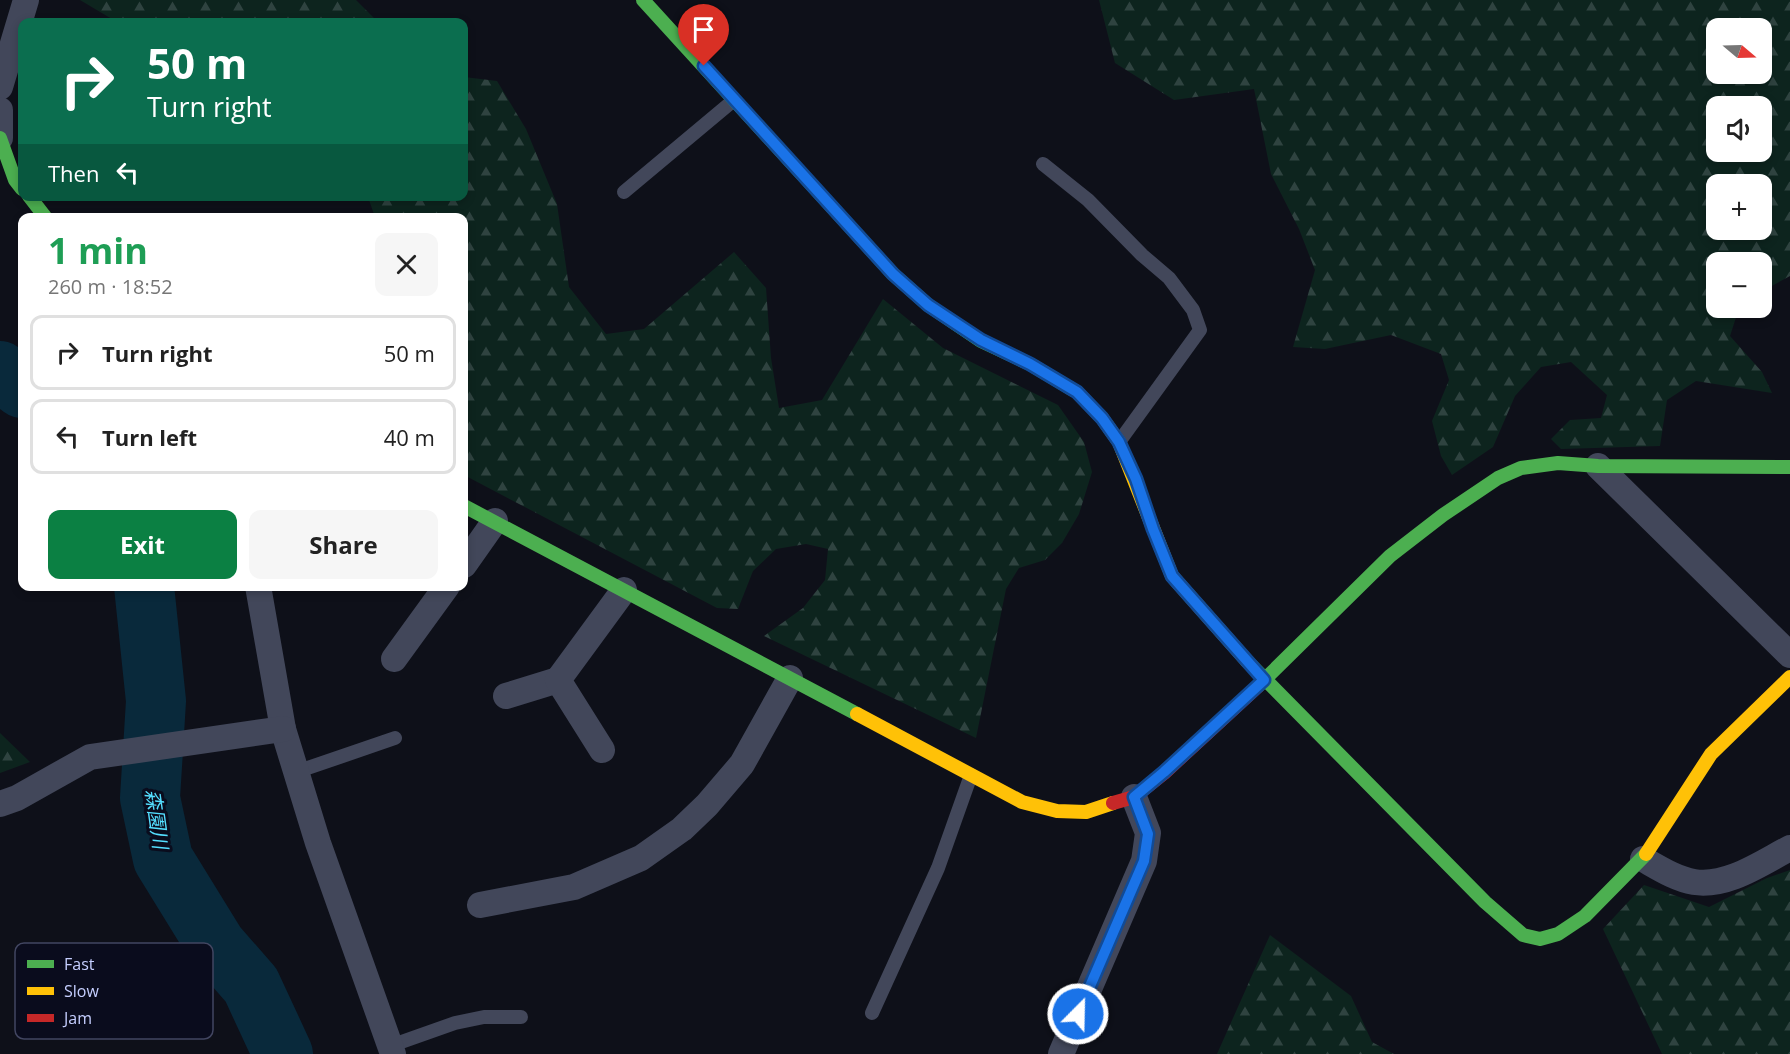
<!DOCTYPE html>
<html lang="en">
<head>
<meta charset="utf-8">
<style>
  :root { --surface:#fff; --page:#f6f6f6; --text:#222; --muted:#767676; --line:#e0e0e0; --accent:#0b8043 }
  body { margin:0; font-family:"Open Sans","Noto Sans JP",sans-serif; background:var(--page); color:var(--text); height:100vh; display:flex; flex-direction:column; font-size:22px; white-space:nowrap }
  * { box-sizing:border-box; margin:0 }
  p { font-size:20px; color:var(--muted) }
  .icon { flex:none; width:33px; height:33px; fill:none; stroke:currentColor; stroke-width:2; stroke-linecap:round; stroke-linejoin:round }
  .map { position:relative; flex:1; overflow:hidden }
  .drawer { position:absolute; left:18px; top:213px; width:450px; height:378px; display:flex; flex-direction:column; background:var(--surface); border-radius:12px; box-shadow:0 3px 9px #0003 }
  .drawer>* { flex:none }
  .banner { position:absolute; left:18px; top:18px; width:450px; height:183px; border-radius:12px; box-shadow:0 3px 9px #0003; background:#0b6e4f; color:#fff; overflow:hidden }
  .needle { width:39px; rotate:109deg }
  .buttons { position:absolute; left:1706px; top:18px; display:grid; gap:12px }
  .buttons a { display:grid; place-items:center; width:66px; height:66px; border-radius:12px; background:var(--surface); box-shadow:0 3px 9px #0003; font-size:30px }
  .pin { position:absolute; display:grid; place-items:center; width:51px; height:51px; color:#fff; margin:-62px -26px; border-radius:50% 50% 50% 0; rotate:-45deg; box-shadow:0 0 6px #0007 }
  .pin .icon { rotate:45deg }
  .me { position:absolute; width:66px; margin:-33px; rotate:23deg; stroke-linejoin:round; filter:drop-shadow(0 0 4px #0008) }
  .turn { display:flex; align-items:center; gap:21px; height:126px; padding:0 30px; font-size:27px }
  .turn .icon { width:78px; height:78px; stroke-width:2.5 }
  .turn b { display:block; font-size:42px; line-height:51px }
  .then { display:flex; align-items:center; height:57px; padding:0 30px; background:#0003; gap:12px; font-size:22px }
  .round { display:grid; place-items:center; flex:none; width:63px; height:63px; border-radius:12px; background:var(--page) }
  .headline { display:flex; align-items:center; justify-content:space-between; height:102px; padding:0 30px }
  h1 { font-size:36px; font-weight:700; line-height:45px; color:#1e9e55 }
  .cta { display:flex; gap:12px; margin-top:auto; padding:12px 30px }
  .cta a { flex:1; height:69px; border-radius:12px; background:var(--accent); color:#fff; font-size:24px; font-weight:700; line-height:69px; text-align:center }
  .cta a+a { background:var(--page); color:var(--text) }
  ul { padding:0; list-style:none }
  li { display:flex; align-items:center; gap:18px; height:75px; margin:0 12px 9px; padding:0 18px; border:3px solid var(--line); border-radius:12px }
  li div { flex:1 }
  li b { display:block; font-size:22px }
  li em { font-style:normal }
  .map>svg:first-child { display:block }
  .forest { fill:url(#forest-firs); fill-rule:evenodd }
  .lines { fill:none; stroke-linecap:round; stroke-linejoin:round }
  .river { stroke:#09293b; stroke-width:60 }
  .lane { stroke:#42475a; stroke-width:14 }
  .street { stroke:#42475a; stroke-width:26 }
  .fast { stroke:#4caf50; stroke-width:14 }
  .slow { stroke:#ffc107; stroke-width:14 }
  .jam { stroke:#c62828; stroke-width:14 }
  .route-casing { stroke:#114b97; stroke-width:15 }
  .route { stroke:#1a73e8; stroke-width:10 }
  .labels { text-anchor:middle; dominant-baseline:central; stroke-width:6; stroke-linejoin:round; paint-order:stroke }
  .water-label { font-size:20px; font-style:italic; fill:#54deff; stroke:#0a0c1d }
  .key { fill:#0a0c1d; stroke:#424661; stroke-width:1.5 }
  .key-label { font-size:16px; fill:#c6cfff }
</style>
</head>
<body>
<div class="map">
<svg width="1790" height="1054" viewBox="0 0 1790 1054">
  <defs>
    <pattern id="forest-firs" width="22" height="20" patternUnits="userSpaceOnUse" patternTransform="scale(1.5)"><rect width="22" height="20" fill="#0d241e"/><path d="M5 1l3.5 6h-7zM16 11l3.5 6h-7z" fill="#2f4340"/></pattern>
  </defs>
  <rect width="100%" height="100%" fill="#0e1019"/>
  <!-- forest -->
  <g class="forest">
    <polygon points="80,0 356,0 378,22 117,22"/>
    <path d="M1099,0h691v276l-29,16v-30h-45v46h23l-9,28 32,36 10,21 -76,-12 -29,19 -7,46 -99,3 -10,-10 19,-19 31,-2 6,-23 -36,-33 -30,5 -26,29 -22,51 -41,28 -11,-19 -9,-35 17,-41 -8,-26 -50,-19 -66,14 -32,-2 22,-77 -16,-41 -28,-55 -17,-85 -80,11 -59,-37zM1716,28h45v46h-45zM1716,106h45v46h-45zM1716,184h45v46h-45z"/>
    <polygon points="464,77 497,81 526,129 557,204 569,287 606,334 644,329 734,252 766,288 771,358 779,408 822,400 883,299 943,348 1058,405 1084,442 1092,472 1079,514 1062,543 1045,560 1019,568 1006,589 976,738 764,636 803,608 825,580 828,549 806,544 776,549 753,571 738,609 717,608 464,475 464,218 375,217 368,197 464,196"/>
    <polygon points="0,733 30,762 0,773"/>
    <polygon points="1790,870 1790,1054 1662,1054 1603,929 1644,885 1709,907 1767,878"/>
    <polygon points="1270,935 1351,996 1372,1042 1394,1054 1217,1054"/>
  </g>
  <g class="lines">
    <!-- river -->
    <g class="river">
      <polyline points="0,371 22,388"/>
      <polyline points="144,586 156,701 150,798 163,859 216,945 251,985 283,1054"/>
    </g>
    <!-- lane -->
    <g class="lane">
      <polyline points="1043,164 1088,200 1142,255 1169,278 1193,310 1200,330 1119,442"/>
      <polyline points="624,192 734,100"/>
      <polyline points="296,772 395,738"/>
      <polyline points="872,1013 938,868 971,775"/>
      <polyline points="390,1046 455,1023 484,1017 521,1017"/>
    </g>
    <!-- street -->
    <g class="street">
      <polyline points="0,87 26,0"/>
      <polyline points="0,110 0,138"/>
      <polyline points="1598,466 1790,655"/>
      <polyline points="464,565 495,521"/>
      <polyline points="258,586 283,729 318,843 393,1054"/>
      <polyline points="394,659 447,586"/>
      <polyline points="506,696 558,680"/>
      <polyline points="602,750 558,680 624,590"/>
      <polyline points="0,804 17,798 90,757 283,729"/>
      <path d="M1643,859c16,9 33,20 51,23 34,5 67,-19 96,-34"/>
      <polyline points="480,905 574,887 641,858 682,829 707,805 742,764 790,678"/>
      <polyline points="1061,1054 1144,861 1148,833 1134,797"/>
    </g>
    <!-- fast -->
    <g class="fast">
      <polyline points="643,0 893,274 928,305 981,341 1030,364 1070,388"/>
      <polyline points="0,138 15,180 22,189"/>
      <polyline points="29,196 46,218"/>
      <polyline points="464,506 857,714"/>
      <polyline points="1247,661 1485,902 1523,935 1540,939 1558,934 1585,916 1646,854"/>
      <polyline points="1258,686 1390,556 1443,515 1498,478 1521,468 1558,463 1598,466 1790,467"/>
    </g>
    <!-- slow -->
    <g class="slow">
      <polyline points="1070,388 1077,392 1102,418 1119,442 1172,576 1247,661"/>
      <polyline points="857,714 1022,802 1057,811 1086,812 1113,803"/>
      <polyline points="1646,854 1711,754 1790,677"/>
    </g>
    <!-- jam -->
    <polyline class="jam" points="1113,803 1134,797 1164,773 1258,686"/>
  </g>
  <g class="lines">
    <!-- route casing -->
    <g class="route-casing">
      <polyline id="route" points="704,66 893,274 928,305 981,340 1030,364 1077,392 1102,418 1119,442 1136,479 1153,529 1172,576 1264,680 1164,772 1134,797 1148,834 1144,861 1078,1014"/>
    </g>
    <!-- route -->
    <use href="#route" class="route"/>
  </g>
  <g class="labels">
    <!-- water labels -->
    <g class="water-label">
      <text transform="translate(157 819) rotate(82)">森園川</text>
    </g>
  </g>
  <!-- legend -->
  <rect x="15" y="943" width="198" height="96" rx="9" class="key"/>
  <rect x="27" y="960" width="27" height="8" fill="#4caf50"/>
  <rect x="27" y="987" width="27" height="8" fill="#ffc107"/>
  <rect x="27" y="1014" width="27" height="8" fill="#c62828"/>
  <g class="key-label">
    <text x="64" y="970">Fast</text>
    <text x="64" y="997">Slow</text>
    <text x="64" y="1024">Jam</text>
  </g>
</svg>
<div class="buttons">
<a><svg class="needle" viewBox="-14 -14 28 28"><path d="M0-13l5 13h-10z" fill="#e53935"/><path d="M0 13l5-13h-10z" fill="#767676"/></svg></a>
<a><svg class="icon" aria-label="sound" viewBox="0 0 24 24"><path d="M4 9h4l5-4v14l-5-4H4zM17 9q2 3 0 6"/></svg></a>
<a>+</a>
<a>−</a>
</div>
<div class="pin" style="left:704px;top:66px;background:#d93025"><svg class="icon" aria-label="arrive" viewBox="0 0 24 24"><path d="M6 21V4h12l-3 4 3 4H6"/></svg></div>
<svg class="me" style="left:1078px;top:1014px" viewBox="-20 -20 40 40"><circle r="17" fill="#1a73e8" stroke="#fff" stroke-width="3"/><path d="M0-11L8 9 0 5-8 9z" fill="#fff"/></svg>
<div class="banner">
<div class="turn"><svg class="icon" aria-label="right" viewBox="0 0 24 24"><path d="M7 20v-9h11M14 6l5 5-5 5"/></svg><div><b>50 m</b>Turn right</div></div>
<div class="then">Then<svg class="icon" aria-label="left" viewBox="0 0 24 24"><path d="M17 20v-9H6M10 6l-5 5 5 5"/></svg></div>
</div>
<section class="drawer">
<div class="headline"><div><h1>1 min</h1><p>260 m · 18:52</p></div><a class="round"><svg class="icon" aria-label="close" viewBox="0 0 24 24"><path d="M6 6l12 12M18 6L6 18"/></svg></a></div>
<ul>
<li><svg class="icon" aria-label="right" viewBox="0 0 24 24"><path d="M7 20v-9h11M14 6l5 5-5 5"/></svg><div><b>Turn right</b></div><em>50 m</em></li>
<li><svg class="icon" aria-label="left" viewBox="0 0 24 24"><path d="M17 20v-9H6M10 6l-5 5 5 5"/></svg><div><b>Turn left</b></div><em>40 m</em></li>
</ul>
<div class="cta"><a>Exit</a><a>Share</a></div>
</section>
</div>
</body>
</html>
